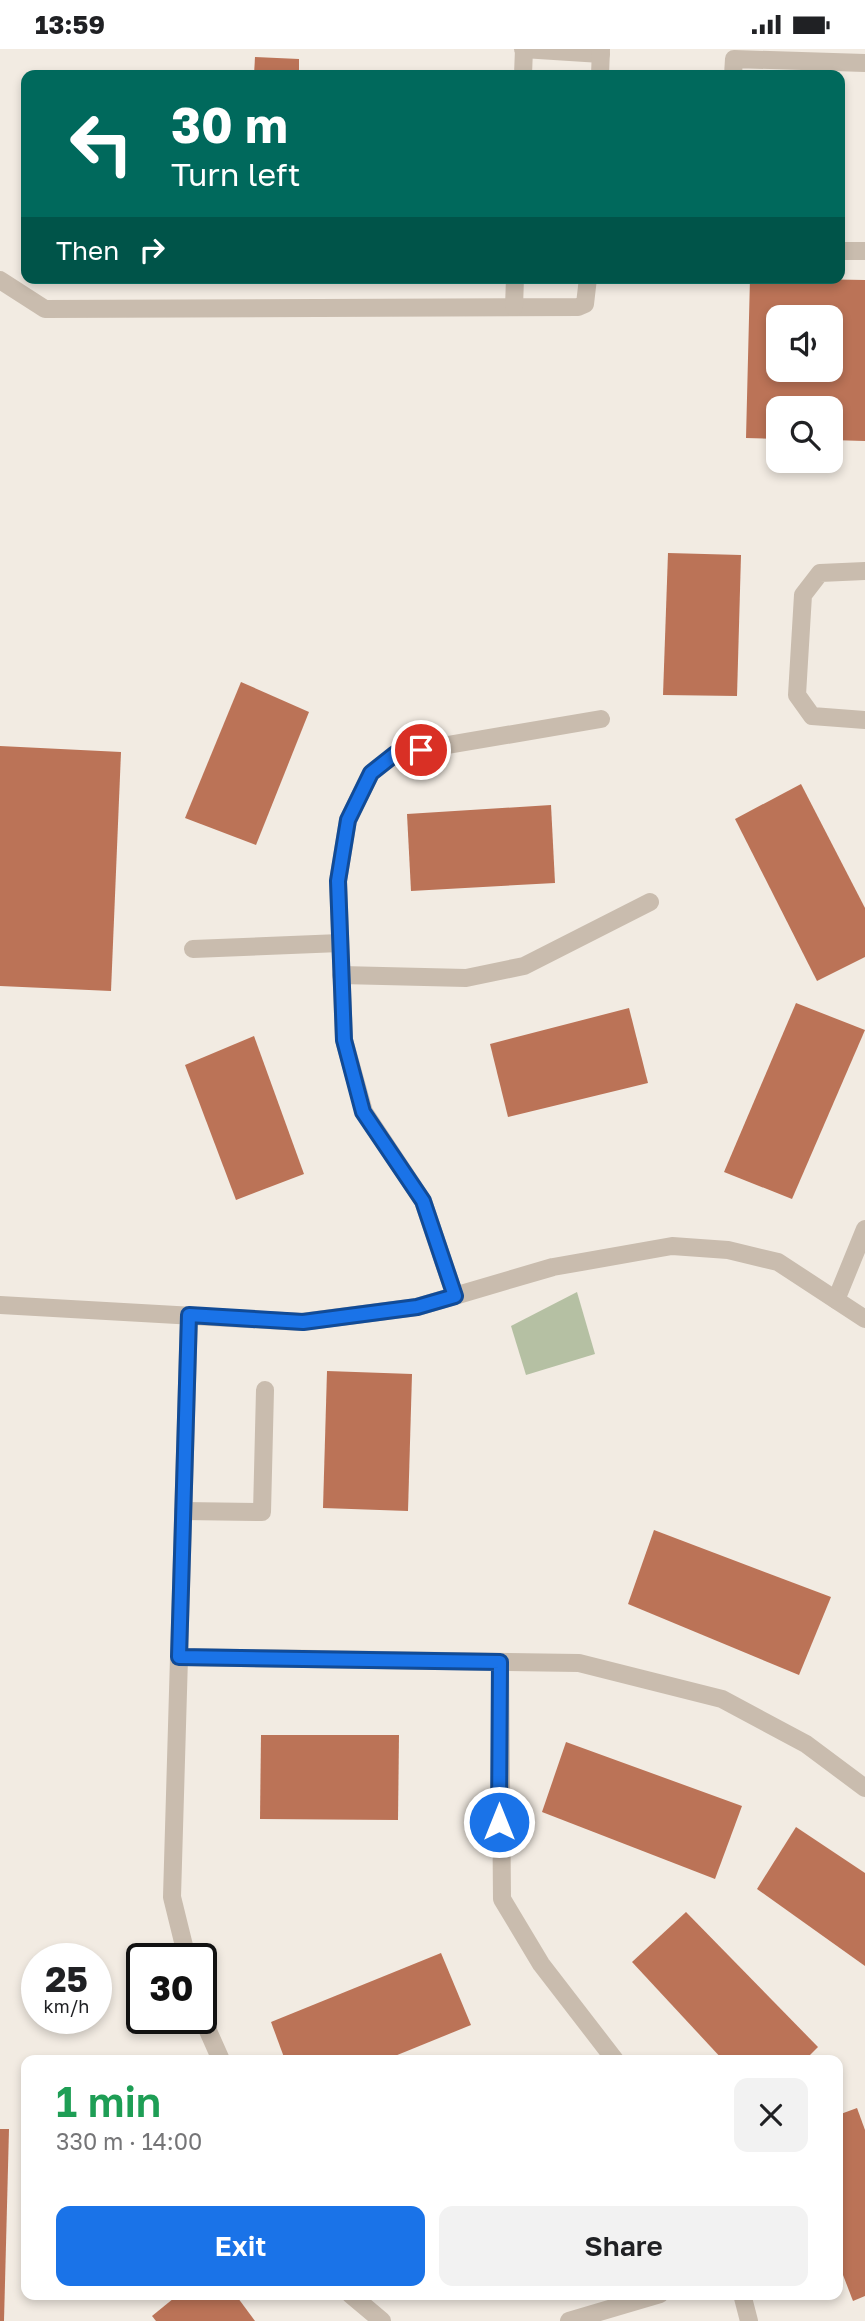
<!DOCTYPE html>
<html lang="en">
<head>
<meta charset="utf-8">
<style>
  :root { --surface:#fff; --page:#f2f2f2; --text:#202124; --muted:#757577; --accent:#1a73e8 }
  body { margin:0; font-family:"Golos Text",sans-serif; background:var(--page); color:var(--text); height:100vh; display:flex; flex-direction:column; font-size:26px; white-space:nowrap }
  * { box-sizing:border-box; margin:0 }
  p { font-size:23px; color:var(--muted) }
  .icon { flex:none; width:38px; height:38px; fill:none; stroke:currentColor; stroke-width:2; stroke-linecap:round; stroke-linejoin:round }
  .map { position:relative; flex:1; overflow:hidden }
  .sheet { position:absolute; left:21px; top:2006px; width:822px; height:245px; display:flex; flex-direction:column; background:var(--surface); border-radius:14px; box-shadow:0 4px 10px #0003 }
  .sheet>* { flex:none }
  .hud { position:absolute; left:21px; top:21px; width:824px; height:214px; border-radius:14px; box-shadow:0 4px 10px #0003; background:#00695c; color:#fff; overflow:hidden }
  .fabs { position:absolute; left:766px; top:256px; display:grid; gap:14px }
  .fabs a { display:grid; place-items:center; width:77px; height:77px; border-radius:14px; background:var(--surface); box-shadow:0 4px 10px #0003; font-size:35px }
  .speed { position:absolute; left:21px; top:1894px; display:flex; gap:14px; font-size:35px; font-weight:700; text-align:center }
  .speed>* { display:grid; place-content:center; width:91px; height:91px; border-radius:50%; background:var(--surface); box-shadow:0 4px 10px #0003; line-height:1 }
  .speed small { font-size:18px; font-weight:400 }
  .speed .limit { border:4px solid #111; border-radius:10px; background:#fff; color:#111 }
  .pin { position:absolute; display:grid; place-items:center; width:60px; height:60px; color:#fff; margin:-30px; border:4px solid #fff; border-radius:50%; box-shadow:0 2px 7px #0007 }
  .me { position:absolute; width:77px; margin:-38px; rotate:0deg; stroke-linejoin:round; filter:drop-shadow(0 0 5px #0008) }
  .turn { display:flex; align-items:center; gap:24px; height:147px; padding:0 35px; font-size:32px }
  .turn .icon { width:91px; height:91px; stroke-width:2.5 }
  .turn b { display:block; font-size:49px; line-height:60px }
  .then { display:flex; align-items:center; height:66px; padding:0 35px; background:#0003; gap:14px; font-size:26px }
  .round { display:grid; place-items:center; flex:none; width:74px; height:74px; border-radius:14px; background:var(--page) }
  .summary { display:flex; align-items:center; justify-content:space-between; height:119px; padding:0 35px }
  h1 { font-size:42px; font-weight:600; line-height:52px; color:#1e9e55 }
  .cta { display:flex; gap:14px; margin-top:auto; padding:14px 35px }
  .cta a { flex:1; height:80px; border-radius:14px; background:var(--accent); color:#fff; font-size:28px; font-weight:600; line-height:80px; text-align:center }
  .cta a+a { background:var(--page); color:var(--text) }
  .status { display:flex; justify-content:space-between; align-items:center; height:49px; padding:0 35px; background:var(--surface); direction:ltr }
  .status svg { height:19px; fill:currentColor }
  .map>svg:first-child { display:block }
  .green { fill:#b5c0a3 }
  .building { fill:#bb7357; fill-rule:evenodd }
  .lines { fill:none; stroke-linecap:round; stroke-linejoin:round }
  .service { stroke:#c9bcae; stroke-width:18 }
  .minor { stroke:#c9bcae; stroke-width:18 }
  .route-casing { stroke:#114b97; stroke-width:18 }
  .route { stroke:#1a73e8; stroke-width:12 }
</style>
</head>
<body>
<div class="status"><b>13:59</b><svg viewBox="0 0 49 12"><path d="M0 12V9h3v3zM5 12V6h3v6zM10 12V3h3v9zM15 12V0h3v12zM26 1h20v11H26zM47 4h2v5h-2z"/></svg></div>
<div class="map">
<svg width="865" height="2272" viewBox="0 0 865 2272">
  <rect width="100%" height="100%" fill="#f2ebe2"/>
  <!-- green -->
  <polygon class="green" points="577,1243 595,1305 526,1326 511,1277"/>
  <!-- building -->
  <g class="building">
    <polygon points="255,8 299,10 299,26 254,26"/>
    <path d="M750,229l115,2v161l-34,-1v-32h-52v31l-33,-1zM779,268h52v52h-52z"/>
    <polygon points="668,504 741,506 737,647 663,646"/>
    <polygon points="241,633 309,663 256,796 185,769"/>
    <polygon points="0,697 121,703 111,942 0,937"/>
    <polygon points="801,735 865,859 865,908 817,932 735,770"/>
    <polygon points="551,756 555,834 411,842 407,765"/>
    <polygon points="796,954 865,981 792,1150 724,1123"/>
    <polygon points="629,959 648,1034 508,1068 490,995"/>
    <polygon points="254,987 304,1125 236,1151 185,1016"/>
    <polygon points="327,1322 412,1325 408,1462 323,1459"/>
    <polygon points="654,1481 831,1548 799,1626 628,1555"/>
    <polygon points="261,1686 399,1686 398,1771 260,1770"/>
    <polygon points="566,1693 742,1757 715,1830 542,1763"/>
    <polygon points="796,1778 865,1824 865,1917 757,1840"/>
    <polygon points="686,1863 818,1998 805,2011 723,2011 632,1913"/>
    <polygon points="441,1904 471,1976 385,2011 285,2011 271,1973"/>
    <polygon points="857,2059 865,2081 865,2247 853,2252 838,2213 838,2066"/>
    <polygon points="0,2080 9,2080 4,2272 0,2272"/>
    <polygon points="179,2245 235,2245 255,2272 156,2272 152,2267"/>
  </g>
  <g class="lines">
    <!-- service -->
    <g class="service">
      <polyline points="523,0 601,5"/>
      <polyline points="523,26 524,0"/>
      <polyline points="600,26 601,0"/>
      <polyline points="733,26 734,10 865,14"/>
      <polyline points="840,202 865,202"/>
      <polyline points="0,231 45,260 578,258 585,255 588,229"/>
      <polyline points="514,258 515,229"/>
      <polyline points="183,1462 262,1463 265,1341"/>
      <polyline points="569,2272 660,2245"/>
    </g>
    <!-- minor -->
    <g class="minor">
      <polyline points="865,522 820,524 803,546 797,646 812,667 865,671"/>
      <polyline points="193,900 340,894"/>
      <polyline points="341,926 466,929 524,917 650,853"/>
      <polyline points="455,1247 423,1152 364,1063 344,991 338,832 348,771 371,724 395,705 601,670"/>
      <polyline points="836,1251 865,1180"/>
      <polyline points="0,1256 302,1273 417,1258 553,1218 672,1197 728,1201 778,1213 865,1270"/>
      <polyline points="179,1608 579,1614 722,1650 806,1695 865,1739"/>
      <polyline points="500,1613 502,1850 541,1915 615,2011"/>
      <polyline points="187,1909 172,1848 189,1267"/>
      <polyline points="201,1966 221,2011"/>
      <polyline points="350,2245 382,2272"/>
      <polyline points="742,2245 749,2272"/>
    </g>
  </g>
  <g class="lines">
    <!-- route casing -->
    <g class="route-casing">
      <polyline id="route" points="421,701 395,705 371,724 348,771 338,832 344,991 363,1063 423,1152 455,1247 417,1258 303,1273 189,1266 179,1608 500,1613 499,1773"/>
    </g>
    <!-- route -->
    <use href="#route" class="route"/>
  </g>
</svg>
<div class="fabs">
<a><svg class="icon" aria-label="sound" viewBox="0 0 24 24"><path d="M4 9h4l5-4v14l-5-4H4zM17 9q2 3 0 6"/></svg></a>
<a><svg class="icon" aria-label="search" viewBox="0 0 24 24"><circle cx="10" cy="10" r="6"/><path d="M15 15l6 6"/></svg></a>
</div>
<div class="speed"><div>25<small>km/h</small></div><div class="limit">30</div></div>
<div class="pin" style="left:421px;top:701px;background:#d93025"><svg class="icon" aria-label="arrive" viewBox="0 0 24 24"><path d="M6 21V4h12l-3 4 3 4H6"/></svg></div>
<svg class="me" style="left:499px;top:1773px" viewBox="-20 -20 40 40"><circle r="17" fill="#1a73e8" stroke="#fff" stroke-width="3"/><path d="M0-11L8 9 0 5-8 9z" fill="#fff"/></svg>
<div class="hud">
<div class="turn"><svg class="icon" aria-label="left" viewBox="0 0 24 24"><path d="M17 20v-9H6M10 6l-5 5 5 5"/></svg><div><b>30 m</b>Turn left</div></div>
<div class="then">Then<svg class="icon" aria-label="right" viewBox="0 0 24 24"><path d="M7 20v-9h11M14 6l5 5-5 5"/></svg></div>
</div>
<section class="sheet">
<div class="summary"><div><h1>1 min</h1><p>330 m · 14:00</p></div><a class="round"><svg class="icon" aria-label="close" viewBox="0 0 24 24"><path d="M6 6l12 12M18 6L6 18"/></svg></a></div>
<div class="cta"><a>Exit</a><a>Share</a></div>
</section>
</div>
</body>
</html>
